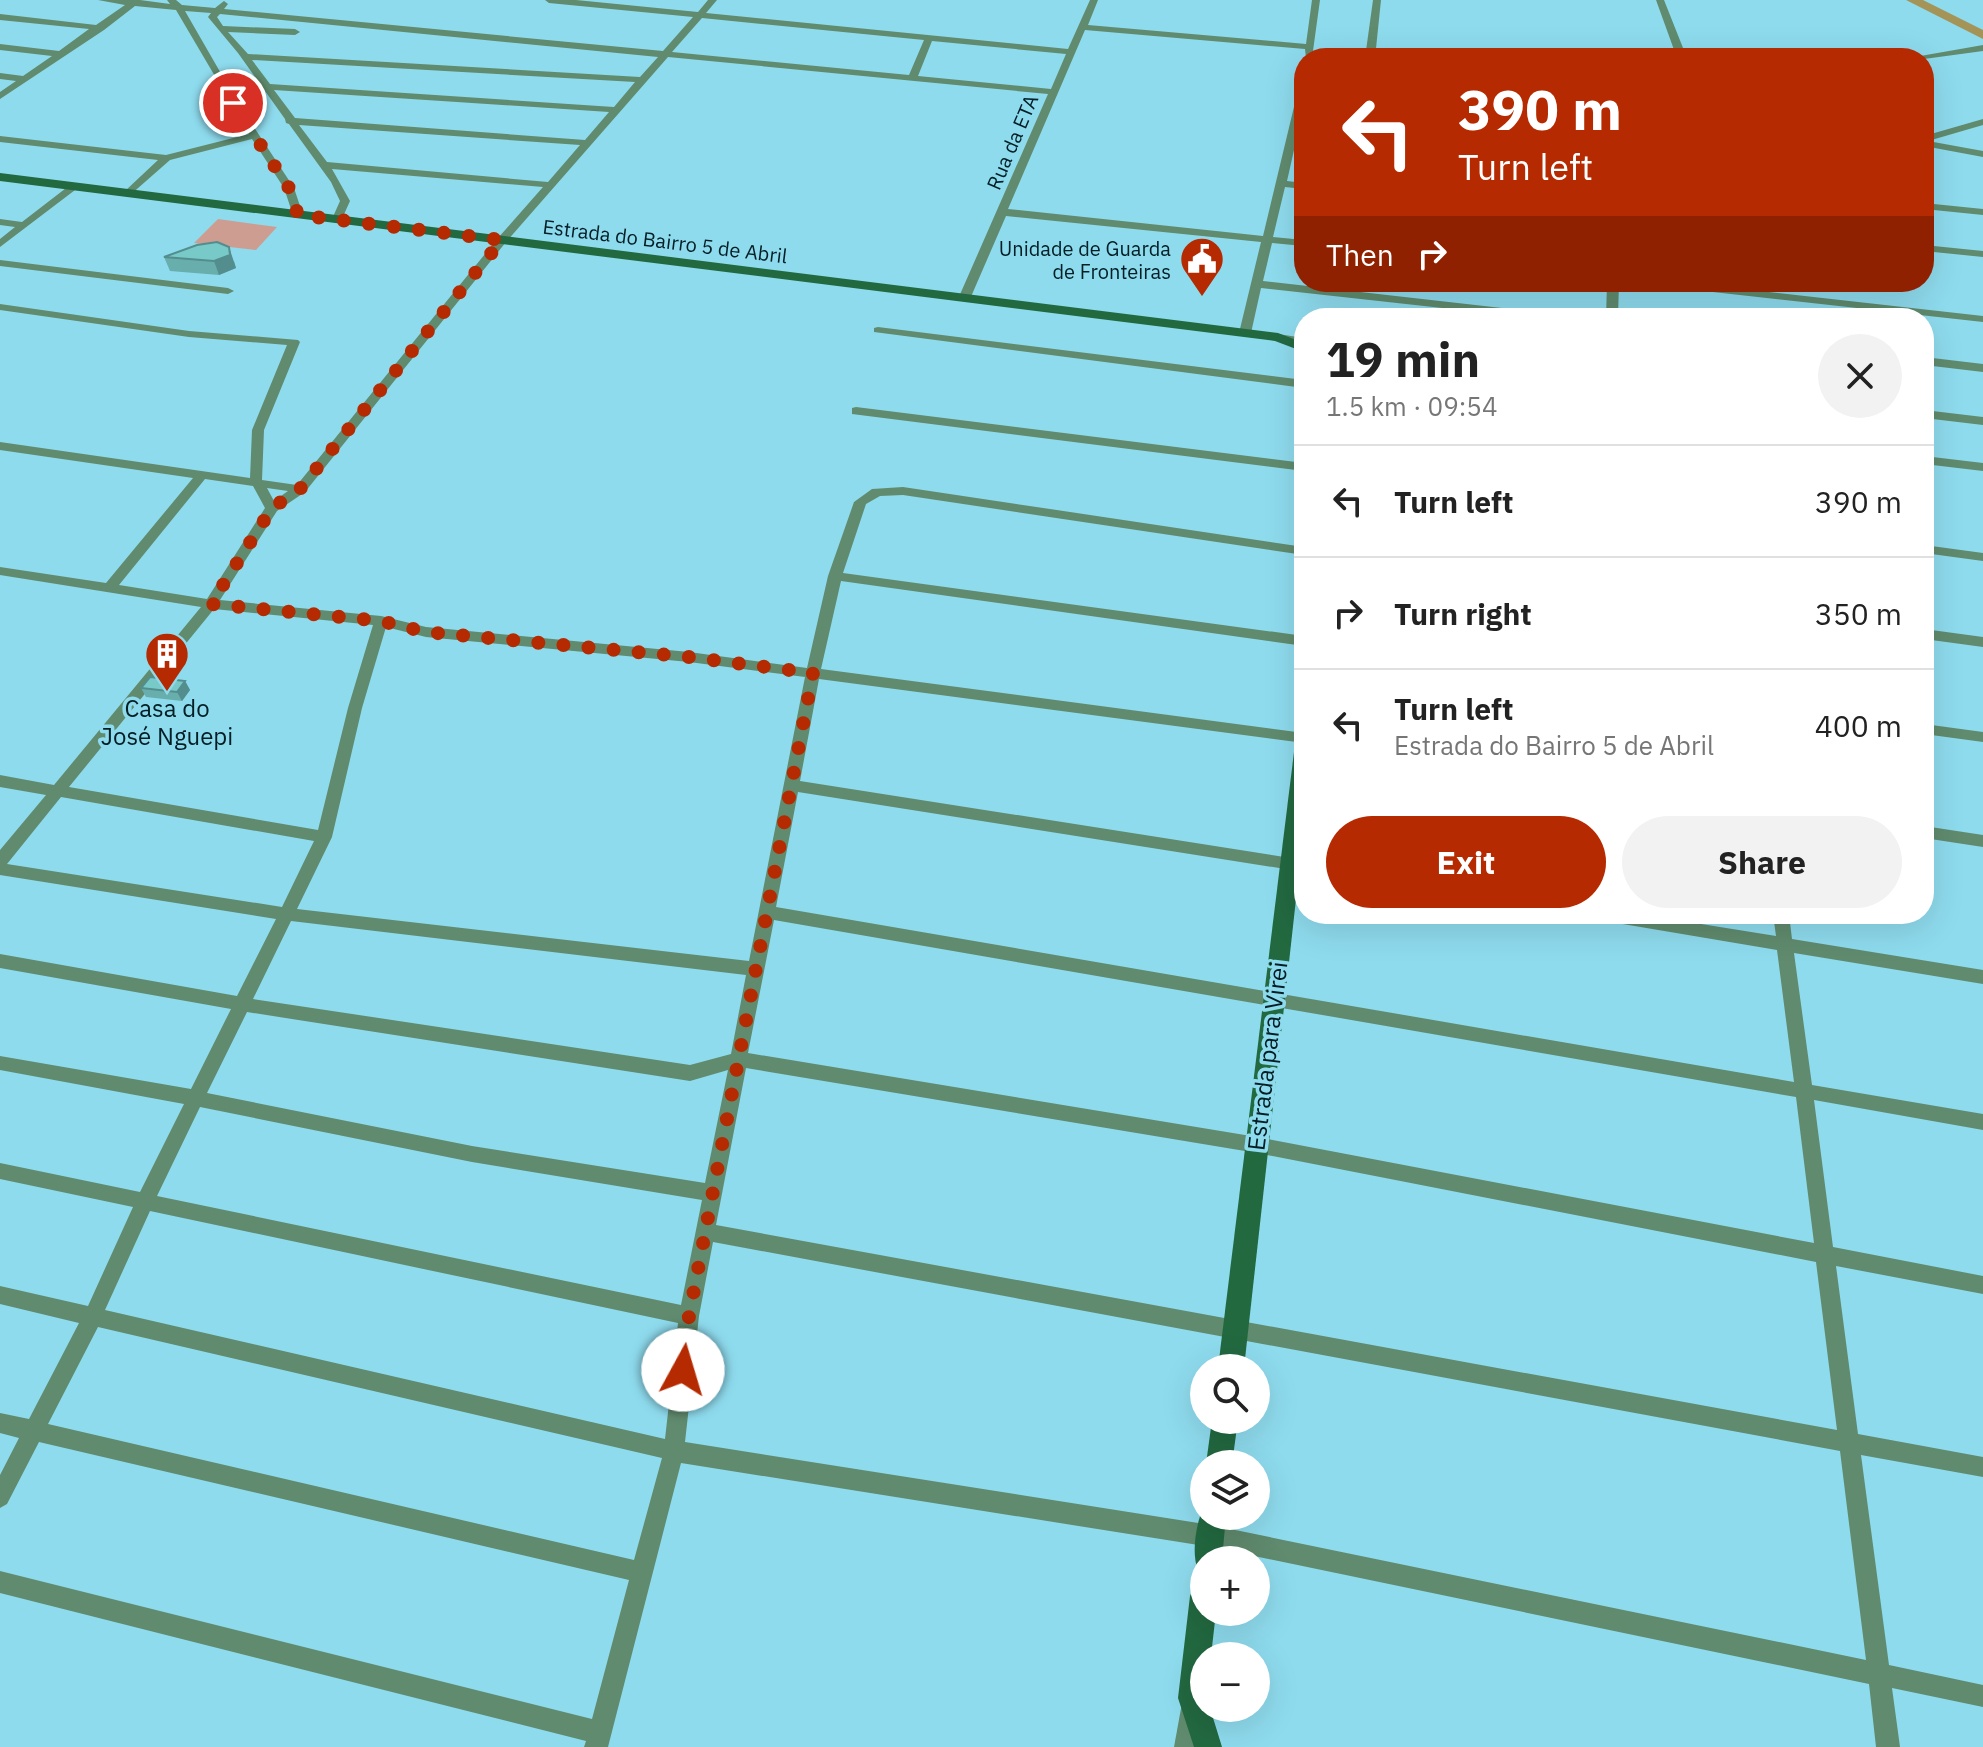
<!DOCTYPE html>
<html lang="en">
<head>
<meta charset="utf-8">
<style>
  :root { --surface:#fff; --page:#f2f2f2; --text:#222; --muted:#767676; --line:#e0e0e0; --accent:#b52a00 }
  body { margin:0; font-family:"IBM Plex Sans",sans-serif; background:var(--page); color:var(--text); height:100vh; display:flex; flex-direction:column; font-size:30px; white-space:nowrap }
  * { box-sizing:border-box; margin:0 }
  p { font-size:26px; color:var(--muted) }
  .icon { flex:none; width:44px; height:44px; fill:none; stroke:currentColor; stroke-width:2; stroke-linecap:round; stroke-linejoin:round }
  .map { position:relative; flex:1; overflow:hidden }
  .panel { position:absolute; left:1294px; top:308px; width:640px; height:616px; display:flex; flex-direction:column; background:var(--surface); border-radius:32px; box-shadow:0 8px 32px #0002 }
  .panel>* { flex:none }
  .guide { position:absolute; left:1294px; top:48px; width:640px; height:244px; border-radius:32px; box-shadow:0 8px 32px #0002; background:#b52a00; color:#fff; overflow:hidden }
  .fabs { position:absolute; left:1190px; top:1354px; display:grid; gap:16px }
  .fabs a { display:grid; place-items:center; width:80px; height:80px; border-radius:50%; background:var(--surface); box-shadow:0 8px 32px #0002; font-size:40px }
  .pin { position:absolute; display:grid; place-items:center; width:68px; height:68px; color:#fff; margin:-34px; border:4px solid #fff; border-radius:50%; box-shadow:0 2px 8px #0007 }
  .me { position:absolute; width:88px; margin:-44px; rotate:6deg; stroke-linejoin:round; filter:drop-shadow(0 0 6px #0008) }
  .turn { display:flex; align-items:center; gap:28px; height:168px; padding:0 32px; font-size:36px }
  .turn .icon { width:104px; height:104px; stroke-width:2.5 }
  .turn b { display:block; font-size:56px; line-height:68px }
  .then { display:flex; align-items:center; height:76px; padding:0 32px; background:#0003; gap:16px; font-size:30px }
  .round { display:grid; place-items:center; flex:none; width:84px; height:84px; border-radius:42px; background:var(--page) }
  .headline { display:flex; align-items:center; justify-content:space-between; height:136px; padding:0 32px }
  h1 { font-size:48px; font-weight:700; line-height:60px }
  .primary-button { display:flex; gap:16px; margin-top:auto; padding:16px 32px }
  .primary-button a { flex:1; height:92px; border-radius:48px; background:var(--accent); color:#fff; font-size:32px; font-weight:700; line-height:92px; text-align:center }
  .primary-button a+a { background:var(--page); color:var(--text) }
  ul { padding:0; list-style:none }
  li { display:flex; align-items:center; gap:24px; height:112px; padding:0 32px; border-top:2px solid var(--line) }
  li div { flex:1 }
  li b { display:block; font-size:30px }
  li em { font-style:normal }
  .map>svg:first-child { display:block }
  .green { fill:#cd9d91 }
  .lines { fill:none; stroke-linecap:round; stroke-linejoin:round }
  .river { fill:#a59457; fill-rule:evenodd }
  .street { fill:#608b6e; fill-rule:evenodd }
  .secondary { fill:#226940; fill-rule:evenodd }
  .wall { fill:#67aead }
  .shaded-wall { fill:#548d8d }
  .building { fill:#78cac9; stroke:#548d8d; stroke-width:2 }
  .route { stroke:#b52a00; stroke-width:14; stroke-dasharray:0 25.2 }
  .labels { text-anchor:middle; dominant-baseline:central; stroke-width:7; stroke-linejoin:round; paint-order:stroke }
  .far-street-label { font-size:20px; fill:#001e24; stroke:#8edbee }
  .far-poi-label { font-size:20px; fill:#001e24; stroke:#8edbee; text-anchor:end }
  .poi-label { font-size:24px; fill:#001e24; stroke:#8edbee }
  .street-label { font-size:24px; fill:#001e24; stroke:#8edbee }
</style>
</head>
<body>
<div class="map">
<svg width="1983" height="1747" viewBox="0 0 1983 1747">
  <rect width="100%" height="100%" fill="#8edbee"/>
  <!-- green -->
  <polygon class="green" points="218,219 277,227 256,250 194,243"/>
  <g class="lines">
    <!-- river -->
    <polygon class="river" points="1906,0 1923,0 1983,30 1983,39"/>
    <!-- street -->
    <g class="street">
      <path d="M98,0h42l30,4 -3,-4h9l6,5 33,3 9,-7 4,3 -4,5 439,42 30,-34 -144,-14 -4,-3h31l122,12 10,-12h9l-11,13 362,36 22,-49h8l-10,25 218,19 6,-44h8l-8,58h-6l-1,-9 -220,-19 -77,179 255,27 36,-150 5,-3v23l-17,75 17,2v6l-19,-2 -12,50 31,3v6l-32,-3 -9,38 301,34 6,3h-37l-272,-30 -10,45 -6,3 -6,-3 22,-91 -255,-26 -36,83 -10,2 -2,-2 90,-205 -380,-37 -162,185 -201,250 -28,19 -57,89 161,16 45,11 263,25 118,16 21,-92 26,-74 18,-13 31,-2 401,60v8l-401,-60 -23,1 -14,8 -23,69 461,63v10l-463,-65 -20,88 483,64v10l-485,-64 -19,102 504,79v12l-506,-80 -22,115 1018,175 -17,-132 -178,-30 -6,-1 -2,-5h48l137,22 -3,-22h16l3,25 191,31v14l-189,-31 18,132 171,29v16l-169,-30 19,147 150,29v18l-147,-28 22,168 125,23v20l-122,-22 28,210 94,20v22l-91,-19 8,59h-24l-7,-63 -658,-137 -530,-84 -73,284h-24l2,-6 -586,-148v-22l592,148 37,-139 -590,-138 -32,62 -7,4v-33l19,-37 -19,-5v-20l29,6 50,-96 -79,-19v-18l88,20 45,-99 -133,-28v-16l140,29 44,-88 -184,-34v-14l191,33 40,-80 -231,-41v-14l237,42 39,-77 -276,-44v-25l46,-55 -46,-8v-12l54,10 147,-178 -201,-32v-8l106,16 87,-105 -193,-28v-8l250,36 2,-48 35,-85 -98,-8 -189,-27v-6l189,27 109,9 2,2 -36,88 -2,50 35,5 201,-247 45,-51 -211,-18 18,32 -9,20h-8l-1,-2 8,-18 -9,-19 -42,-58 -3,-1 -1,-4 -47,-66 -30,-36 3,-4 -26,-2 53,92 56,85 9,27 -1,2 -9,-2 -9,-27 -32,-49 -82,21 -41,36 -5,-3 1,-2 33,-31 -158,-18v-6l166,19 83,-21 -73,-124 -41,-4 -31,24 -104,69v-7l16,-11 -16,-2v-6l23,3 29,-20 -52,-6v-6l59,7 30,-22 -89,-9v-6l96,11 29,-20zM220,14l438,43 -18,20 -392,-23 -20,-22 67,3 5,-3 -5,-3 -72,-3 -6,-9zM702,18l222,22 -15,35 -237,-23zM932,41l134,13 -15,35 -133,-13zM252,60l383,22 -21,25 -344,-23zM274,90l335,22 -24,28 -290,-22zM299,125l281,20 -32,37 -221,-20zM205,479l48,7 12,22 -58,91 -88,-14zM267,488l21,3 -14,10zM214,609l159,16 -25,83 -30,122 -249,-43zM386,627l40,10 263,25 116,15 -56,284 -452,-52 35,-72 30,-129zM61,797l253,44 -32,66 -275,-43zM774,920l1022,177 18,146 -557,-106 -509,-84zM291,921l455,54 -15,79 -41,11 -437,-66zM247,1012l443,69 38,-11 -23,113 -233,-37 -265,-53zM746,1068l511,85 559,109 21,168 -1121,-205zM200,1107l272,55 230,38 -21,105 -524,-109zM150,1211l528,112 -13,116 -560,-129zM713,1242l1127,209 26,209 -655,-135 -526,-83 14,-126zM98,1327l564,131 -28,102 -586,-136z"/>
      <polygon points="1373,0 1381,0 1375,58 1365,58"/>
      <polygon points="1656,0 1664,0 1687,58 1677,58"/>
      <polygon points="1983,45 1983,51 1924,59 1909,58"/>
      <polygon points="1983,119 1983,125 1928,141 1983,151 1983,157 1924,146 1924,136"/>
      <polygon points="70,185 79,187 0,247 0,239 15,227 0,225 0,219 22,222"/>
      <polygon points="1924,203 1983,209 1983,215 1924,209"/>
      <polygon points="1924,245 1983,251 1983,257 1924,251"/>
      <polygon points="0,260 228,288 234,291 228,294 0,266"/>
      <polygon points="1607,282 1619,282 1618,318 1606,318"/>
      <polygon points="1644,282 1680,282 1983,316 1983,322 1650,285"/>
      <polygon points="878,327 1304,380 1304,388 874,332 874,328"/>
      <polygon points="1278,334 1304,338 1304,344 1274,339 1274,335"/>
      <polygon points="1924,357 1983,364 1983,372 1924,365"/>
      <polygon points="856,407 1304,463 1304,471 852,414 852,408"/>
      <polygon points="1924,410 1983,417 1983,425 1924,418"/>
      <polygon points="1924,456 1983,463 1983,471 1924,464"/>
      <polygon points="1924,545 1983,553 1983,561 1924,553"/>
      <polygon points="1924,629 1983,637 1983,647 1924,639"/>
      <polygon points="1924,724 1983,732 1983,742 1924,734"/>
      <polygon points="1924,826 1983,835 1983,847 1924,838"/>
      <polygon points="1190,1700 1198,1703 1201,1711 1198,1747 1174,1747 1182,1703"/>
    </g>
    <!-- secondary -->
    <g class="secondary">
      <polygon points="0,173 1278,333 1304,343 1304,352 1275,341 0,181"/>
      <polygon points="1304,737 1304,827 1244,1368 1218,1368 1295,744"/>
      <polygon points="1212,1420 1238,1420 1232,1464 1206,1464"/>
      <path d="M1204,1506v10h22l-4,44h-18v12l-6,-2c-7,-17 -2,-47 6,-64z"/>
      <polygon points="1204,1582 1204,1612 1216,1612 1211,1656 1204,1656 1204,1708 1210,1708 1222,1747 1194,1747 1178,1698 1190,1596 1194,1586"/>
    </g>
  </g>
  <!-- wall -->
  <g class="wall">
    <polygon points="164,257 234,261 236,268 219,275 170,271"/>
    <polygon points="185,681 190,690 182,701 146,697 141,688"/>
  </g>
  <!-- shaded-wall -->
  <g class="shaded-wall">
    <polygon points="229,247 236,268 219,275 214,261"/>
    <polygon points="185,681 190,690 182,701 177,692"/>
  </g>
  <!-- building -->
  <g class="building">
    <polygon points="217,242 229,247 230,255 214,261 164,257 197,245"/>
    <polygon points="150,677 185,681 177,692 141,688"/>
  </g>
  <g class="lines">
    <!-- route -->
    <polyline class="route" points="233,103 289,188 298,215 502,240 300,489 272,508 211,604 381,621 426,632 689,657 813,673 689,1316 683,1370"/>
  </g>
  <!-- icons -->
  <defs>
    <g id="civic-pin" transform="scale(2.3)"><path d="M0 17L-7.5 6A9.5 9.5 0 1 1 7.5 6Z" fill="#b52a00" stroke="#8edbee"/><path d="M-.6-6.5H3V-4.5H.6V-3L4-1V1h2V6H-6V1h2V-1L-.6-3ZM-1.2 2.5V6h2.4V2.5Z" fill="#fff"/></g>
    <g id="building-pin" transform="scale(2.3)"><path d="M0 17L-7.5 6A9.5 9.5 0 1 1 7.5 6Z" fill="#b52a00" stroke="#8edbee"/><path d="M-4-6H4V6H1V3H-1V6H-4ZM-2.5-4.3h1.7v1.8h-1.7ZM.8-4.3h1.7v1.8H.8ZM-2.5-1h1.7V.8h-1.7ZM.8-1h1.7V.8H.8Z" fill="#fff"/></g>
  </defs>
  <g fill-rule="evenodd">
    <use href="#civic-pin" x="1202" y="259"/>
    <use href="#building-pin" x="167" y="654"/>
  </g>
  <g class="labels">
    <!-- far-street labels -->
    <g class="far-street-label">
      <text transform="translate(1012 142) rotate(-67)">Rua da ETA</text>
      <text transform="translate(665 241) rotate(7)">Estrada do Bairro 5 de Abril</text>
    </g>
    <!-- far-poi labels -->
    <g class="far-poi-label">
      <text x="1171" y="248">Unidade de Guarda<tspan x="1171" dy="23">de Fronteiras</tspan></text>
    </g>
    <!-- poi labels -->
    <g class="poi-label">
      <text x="167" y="708">Casa do<tspan x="167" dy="28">José Nguepi</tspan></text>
    </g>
    <!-- street labels -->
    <g class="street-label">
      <text transform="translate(1267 1056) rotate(-83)">Estrada para Virei</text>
    </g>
  </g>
</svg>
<div class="fabs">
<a><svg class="icon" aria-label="search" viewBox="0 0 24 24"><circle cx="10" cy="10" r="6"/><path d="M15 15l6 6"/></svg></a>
<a><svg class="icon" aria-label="layers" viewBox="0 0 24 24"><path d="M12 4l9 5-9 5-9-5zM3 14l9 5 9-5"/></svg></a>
<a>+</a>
<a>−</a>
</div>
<div class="pin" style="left:233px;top:103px;background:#d93025"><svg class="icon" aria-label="arrive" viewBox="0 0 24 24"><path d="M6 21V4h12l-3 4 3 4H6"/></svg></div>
<svg class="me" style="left:683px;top:1370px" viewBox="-20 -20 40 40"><circle r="19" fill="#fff"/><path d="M0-13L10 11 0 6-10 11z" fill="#b52a00"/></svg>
<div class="guide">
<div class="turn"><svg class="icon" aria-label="left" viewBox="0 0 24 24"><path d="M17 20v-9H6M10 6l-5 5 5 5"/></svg><div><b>390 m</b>Turn left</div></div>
<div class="then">Then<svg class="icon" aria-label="right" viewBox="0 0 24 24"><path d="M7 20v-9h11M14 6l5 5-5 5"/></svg></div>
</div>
<section class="panel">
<div class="headline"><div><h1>19 min</h1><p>1.5 km · 09:54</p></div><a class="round"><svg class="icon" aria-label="close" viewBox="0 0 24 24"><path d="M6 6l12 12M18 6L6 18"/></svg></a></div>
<ul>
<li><svg class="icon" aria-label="left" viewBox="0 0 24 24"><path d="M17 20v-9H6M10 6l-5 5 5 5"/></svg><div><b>Turn left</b></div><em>390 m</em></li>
<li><svg class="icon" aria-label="right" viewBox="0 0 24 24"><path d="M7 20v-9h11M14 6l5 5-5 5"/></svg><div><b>Turn right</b></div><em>350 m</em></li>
<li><svg class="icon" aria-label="left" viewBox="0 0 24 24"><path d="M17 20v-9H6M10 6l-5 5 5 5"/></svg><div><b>Turn left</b><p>Estrada do Bairro 5 de Abril</p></div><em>400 m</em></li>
</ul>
<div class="primary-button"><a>Exit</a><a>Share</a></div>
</section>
</div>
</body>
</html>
